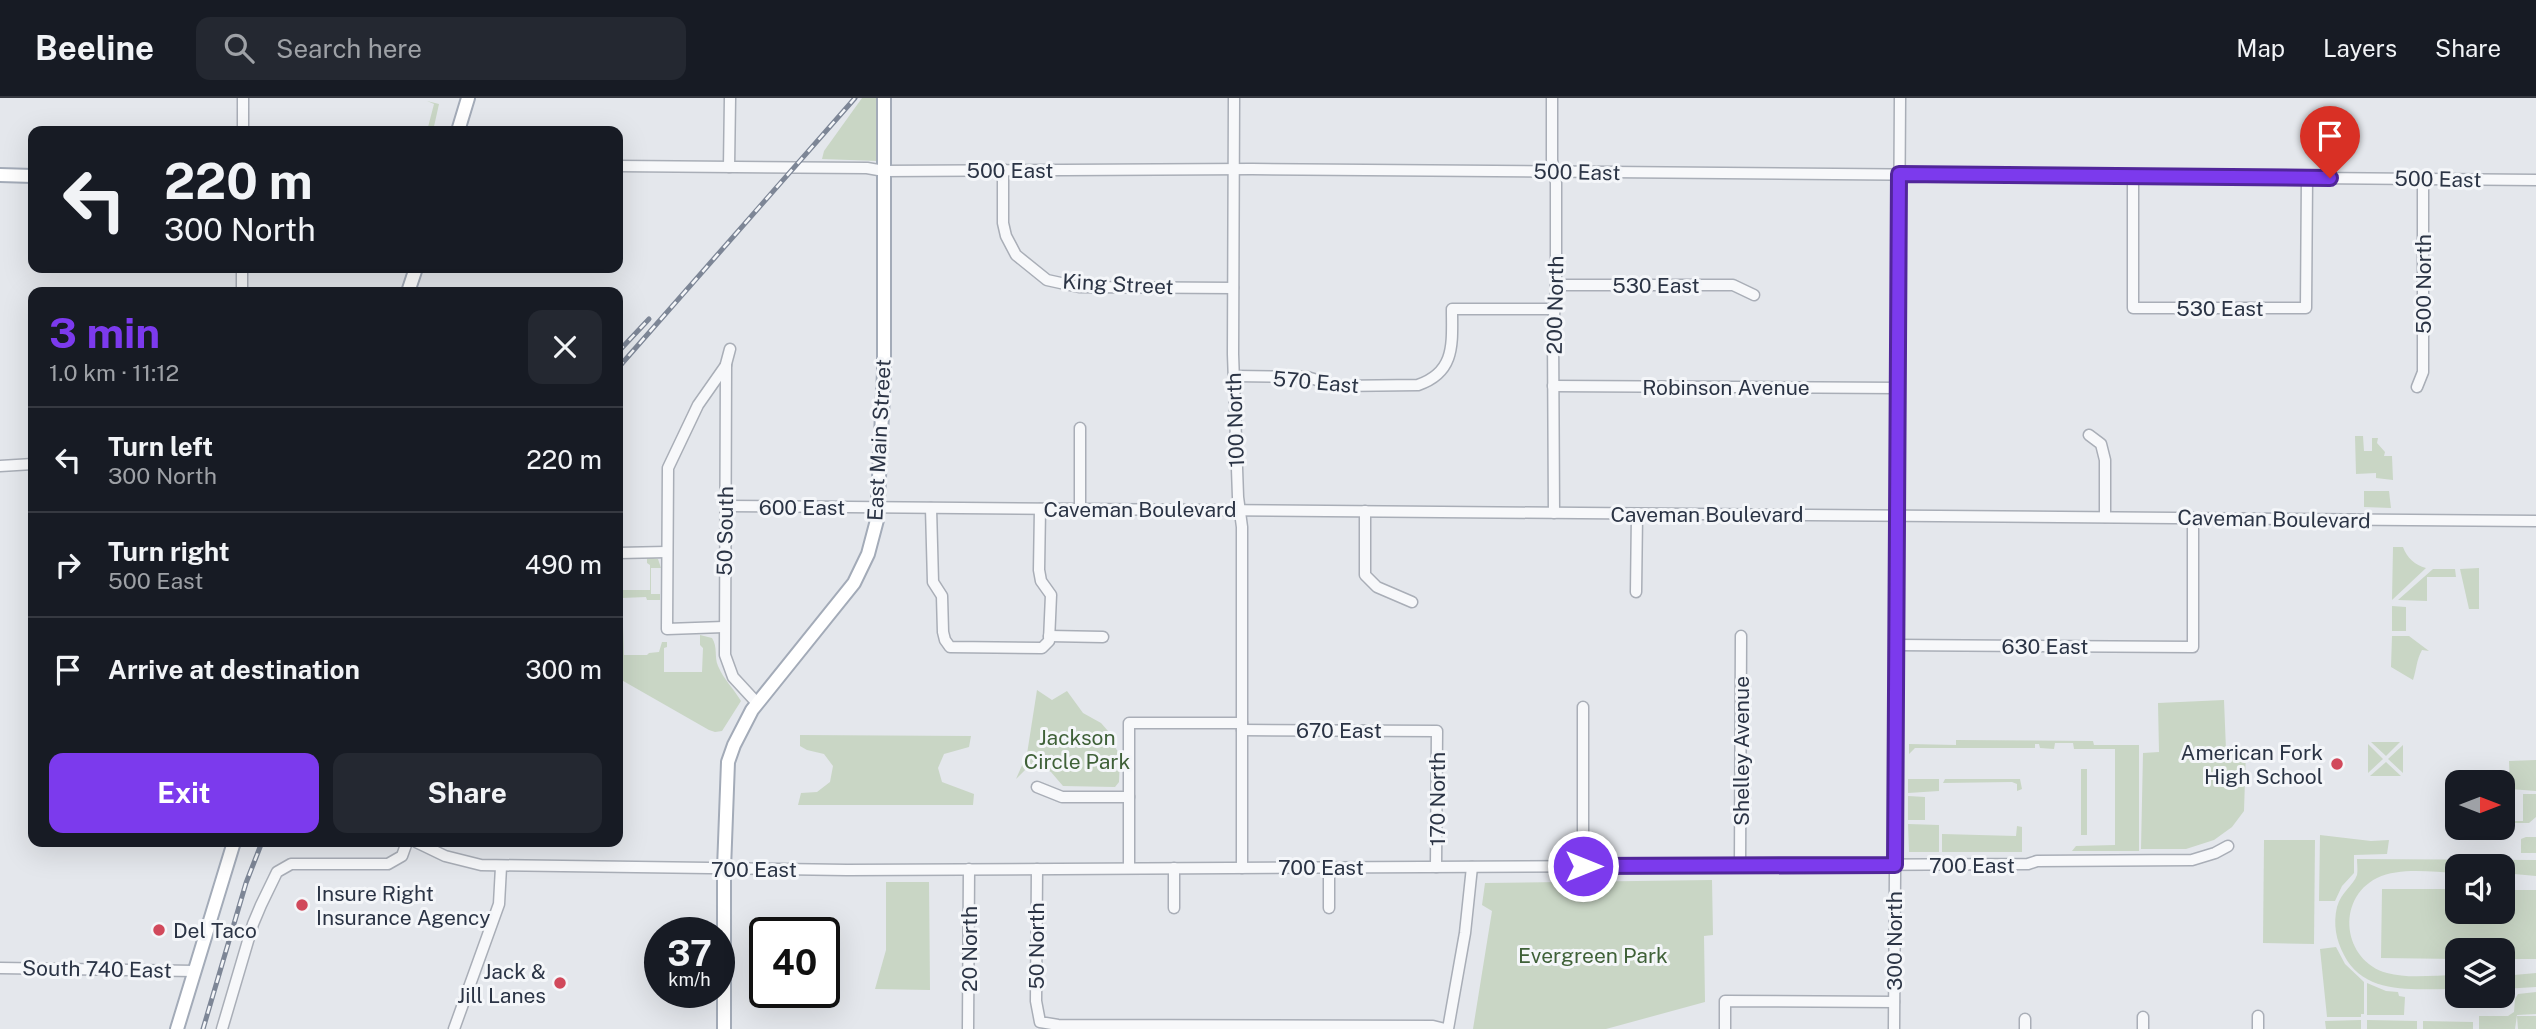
<!DOCTYPE html>
<html lang="en">
<head>
<meta charset="utf-8">
<style>
  :root { --surface:#171b24; --page:#242831; --text:#f1f3f6; --muted:#9ea1a6; --line:#363941; --accent:#7c3aed }
  body { margin:0; font-family:"Public Sans",sans-serif; background:var(--page); color:var(--text); height:100vh; display:flex; flex-direction:column; font-size:26px; white-space:nowrap }
  * { box-sizing:border-box; margin:0 }
  p { font-size:23px; color:var(--muted) }
  .icon { flex:none; width:38px; height:38px; fill:none; stroke:currentColor; stroke-width:2; stroke-linecap:round; stroke-linejoin:round }
  .map { position:relative; flex:1; overflow:hidden }
  .sheet { position:absolute; left:28px; top:189px; width:595px; height:560px; display:flex; flex-direction:column; background:var(--surface); border-radius:14px; box-shadow:0 7px 28px #0002 }
  .sheet>* { flex:none }
  .hud { position:absolute; left:28px; top:28px; width:595px; height:147px; border-radius:14px; box-shadow:0 7px 28px #0002; background:#171b24; color:var(--text); overflow:hidden }
  .needle { width:46px; rotate:90deg }
  .tools { position:absolute; left:2445px; top:672px; display:grid; gap:14px }
  .tools a { display:grid; place-items:center; width:70px; height:70px; border-radius:14px; background:var(--surface); box-shadow:0 7px 28px #0002; font-size:35px }
  .speed { position:absolute; left:644px; top:819px; display:flex; gap:14px; font-size:35px; font-weight:700; text-align:center }
  .speed>* { display:grid; place-content:center; width:91px; height:91px; border-radius:50%; background:var(--surface); box-shadow:0 7px 28px #0002; line-height:1 }
  .speed small { font-size:18px; font-weight:400 }
  .speed .limit { border:4px solid #111; border-radius:10px; background:#fff; color:#111 }
  .pin { position:absolute; display:grid; place-items:center; width:60px; height:60px; color:#fff; margin:-72px -30px; border-radius:50% 50% 50% 0; rotate:-45deg; box-shadow:0 0 7px #0007 }
  .pin .icon { rotate:45deg }
  .me { position:absolute; width:77px; margin:-38px; rotate:90deg; stroke-linejoin:round; filter:drop-shadow(0 0 5px #0008) }
  .turn { display:flex; align-items:center; gap:24px; height:147px; padding:0 21px; font-size:32px }
  .turn .icon { width:91px; height:91px; stroke-width:2.5 }
  .turn b { display:block; font-size:49px; line-height:60px }
  .round { display:grid; place-items:center; flex:none; width:74px; height:74px; border-radius:14px; background:var(--page) }
  .head { display:flex; align-items:center; justify-content:space-between; height:119px; padding:0 21px }
  h1 { font-size:42px; font-weight:700; line-height:52px; color:var(--accent) }
  .primary-button { display:flex; gap:14px; margin-top:auto; padding:14px 21px }
  .primary-button a { flex:1; height:80px; border-radius:14px; background:var(--accent); color:#fff; font-size:28px; font-weight:700; line-height:80px; text-align:center }
  .primary-button a+a { background:var(--page); color:var(--text) }
  ul { padding:0; list-style:none }
  li { display:flex; align-items:center; gap:21px; height:105px; padding:0 21px; border-top:2px solid var(--line) }
  li div { flex:1 }
  li b { display:block; font-size:26px }
  li em { font-style:normal }
  header { display:flex; align-items:center; gap:42px; box-sizing:border-box; height:98px; padding:0 35px; background:var(--surface); border-bottom:2px solid var(--line) }
  header strong { font-size:33px }
  nav { display:flex; gap:38px; margin-inline-start:auto; font-size:24px }
  .search { width:490px; height:63px; background:var(--page); display:flex; align-items:center; gap:18px; box-sizing:border-box; padding:0 24px; border-radius:14px; color:var(--muted); font-size:26px }
  .map>svg:first-child { display:block }
  .green { fill:#c9d6c5 }
  .lines { fill:none; stroke-linecap:round; stroke-linejoin:round }
  .minor-casing { stroke:#a9aeb7; stroke-width:13 }
  .major-casing { stroke:#a3abb8; stroke-width:16 }
  .minor { stroke:#f7f8fa; stroke-width:10 }
  .major { stroke:#fff; stroke-width:12 }
  .rail-casing { stroke:#7d8696; stroke-width:5 }
  .rail { stroke:#f4f6f9; stroke-width:2.5; stroke-dasharray:8; stroke-linecap:butt }
  .route-casing { stroke:#51269a; stroke-width:18 }
  .route { stroke:#7c3aed; stroke-width:12 }
  .poi-dot { fill:#d1495b; stroke:#f4f6f9; stroke-width:2.5 }
  .labels { text-anchor:middle; dominant-baseline:central; stroke-width:6; stroke-linejoin:round; paint-order:stroke }
  .street-label { font-size:21px; fill:#2b3445; stroke:#f4f6f9 }
  .park-label { font-size:21px; fill:#3f6138; stroke:#f4f6f9 }
  .poi-label { font-size:21px; fill:#2b3445; stroke:#f4f6f9; text-anchor:end }
</style>
</head>
<body>
<header>
<strong>Beeline</strong>
<div class="search"><svg class="icon" aria-label="search" viewBox="0 0 24 24"><circle cx="10" cy="10" r="6"/><path d="M15 15l6 6"/></svg>Search here</div>
<nav><a>Map</a><a>Layers</a><a>Share</a></nav>
</header>
<div class="map">
<svg width="2536" height="931" viewBox="0 0 2536 931">
  <rect width="100%" height="100%" fill="#e4e7ec"/>
  <!-- green -->
  <g class="green">
    <polygon points="862,0 879,0 877,63 822,61 824,53"/>
    <polygon points="427,3 439,6 433,33 427,33 434,6"/>
    <polygon points="2355,338 2363,338 2364,353 2372,353 2372,340 2378,340 2377,345 2385,354 2384,358 2392,358 2393,382 2376,380 2376,375 2356,376"/>
    <polygon points="2364,393 2389,393 2391,410 2364,409"/>
    <path d="M2393,449h10c4,11 12,18 23,21l-34,32z"/>
    <path d="M647,459l11,2 3,9h-10v26h9v6h-13l-1,-3 -24,1 2,57h23l2,-2 10,-1 3,-10h5v5l-3,1v24h38l1,-24 -3,-3v-10l12,3c6,9 2,19 6,28 6,14 16,23 23,35l-19,30 -7,1 -6,-2 -91,-52v-88h32v-25l-3,-2z"/>
    <polygon points="2479,470 2479,511 2469,511 2460,471"/>
    <polygon points="2433,471 2455,471 2456,479 2427,479 2427,503 2398,502"/>
    <polygon points="2392,508 2406,509 2406,533 2392,533"/>
    <path d="M2392,538h17l20,15 -7,-1c-6,11 -5,18 -9,30l-22,-13z"/>
    <polygon points="1037,592 1052,602 1067,593 1083,615 1101,625 1108,633 1108,638 1120,657 1119,684 1115,689 1063,688 1051,674 1037,667 1026,671 1016,681 1027,656"/>
    <polygon points="2224,602 2226,652 2246,652 2244,713 2232,729 2214,742 2186,751 2141,751 2143,655 2159,654 2158,605"/>
    <polygon points="800,637 971,638 969,649 944,656 938,670 942,684 974,696 973,707 798,707 801,695 817,694 830,684 833,668 824,656 807,652 800,648"/>
    <polygon points="1956,642 2093,643 2094,647 2139,647 2139,753 2072,753 2076,748 2115,747 2115,651 2074,651 2073,645 2055,645 2054,651 2040,650 2039,646 2035,646 2035,650 1915,650 1909,656 1909,646 1956,647"/>
    <polygon points="2371,644 2400,644 2386,658"/>
    <polygon points="2368,646 2383,661 2368,675"/>
    <polygon points="2403,647 2403,675 2388,661"/>
    <polygon points="2536,662 2536,693 2510,691 2509,663"/>
    <polygon points="2386,664 2401,678 2370,678"/>
    <rect x="2081" y="671" width="6" height="66"/>
    <polygon points="1908,681 1939,681 1939,693 1908,695"/>
    <polygon points="1945,681 2020,681 2022,691 2017,693 2017,686 2012,684 1943,685"/>
    <polygon points="2523,696 2536,696 2536,719 2529,725 2511,725 2510,723 2523,723"/>
    <polygon points="1908,698 1925,699 1925,722 1908,722"/>
    <polygon points="1908,726 1939,727 1939,754 1909,754"/>
    <polygon points="2017,728 2022,729 2022,754 1942,754 1942,736 2016,738"/>
    <polygon points="2320,737 2371,743 2389,742 2387,756 2354,757 2354,775 2342,788 2335,803 2319,803"/>
    <polygon points="2526,739 2536,739 2536,755 2521,755 2521,741"/>
    <polygon points="2264,742 2315,742 2314,846 2263,845"/>
    <path d="M2357,761l179,1v16l-33,-3 -1,-7h-45v7c-25,-1 -57,-6 -80,5 -42,21 -34,83 10,95 21,6 48,2 70,2v14c-40,-1 -92,8 -113,-34 -8,-15 -11,-31 -7,-48 4,-15 16,-21 20,-32 1,-4 0,-12 0,-16z"/>
    <polygon points="1712,782 1713,837 1704,838 1705,904 1606,931 1473,931 1492,813 1482,807 1485,785"/>
    <polygon points="886,784 929,784 930,892 875,891 886,852"/>
    <polygon points="2382,791 2457,791 2457,814 2502,814 2503,792 2536,792 2536,861 2503,861 2502,852 2457,852 2457,861 2381,860"/>
    <polygon points="2336,849 2345,866 2364,884 2364,916 2361,916 2361,919 2327,919 2320,851"/>
    <polygon points="2536,875 2536,889 2503,891 2503,878"/>
    <polygon points="2367,885 2386,893 2398,894 2399,898 2405,899 2404,917 2367,917"/>
    <polygon points="2536,894 2536,916 2517,917 2515,931 2479,931 2479,918 2508,918 2514,914 2515,901 2518,896"/>
    <polygon points="2517,918 2536,918 2536,931 2518,931"/>
    <polygon points="2361,922 2361,931 2326,931 2325,923"/>
    <polygon points="2367,922 2417,923 2417,931 2367,931"/>
    <polygon points="2423,923 2473,924 2473,931 2423,931"/>
  </g>
  <g class="lines">
    <!-- minor casing -->
    <g class="minor-casing">
      <g id="minor">
        <polyline points="1234,0 1233,256 1238,399 1242,429 1242,770"/>
        <polyline points="1552,0 1552,62 1556,85 1556,187 1553,234 1554,415"/>
        <polyline points="243,33 243,0"/>
        <polyline points="618,68 867,70 884,73 1252,71 2536,82"/>
        <polyline points="729,69 730,0"/>
        <polyline points="1003,71 1003,125 1006,138 1016,157 1047,182 1079,189 1233,190"/>
        <polyline points="2133,79 2133,210 2306,210 2307,80"/>
        <polyline points="242,170 242,194"/>
        <polyline points="1556,187 1733,187 1754,197"/>
        <polyline points="730,251 726,266 725,557 733,579 757,605"/>
        <path d="M1234,278l73,1 30,9 81,-1c38,-13 34,-42 34,-76h102"/>
        <polyline points="1553,288 1898,290"/>
        <polyline points="2417,289 2423,274 2423,81"/>
        <polyline points="2089,337 2101,346 2105,362 2105,419"/>
        <polyline points="0,368 33,366"/>
        <polyline points="726,408 2536,423"/>
        <polyline points="931,410 933,484 942,498 943,534 945,542 950,549 1042,550 1049,543 1051,497 1041,483 1039,472 1040,411"/>
        <polyline points="1080,411 1080,330"/>
        <polyline points="1365,413 1365,477 1377,489 1412,504"/>
        <polyline points="618,455 667,454"/>
        <polyline points="1636,494 1637,416"/>
        <polyline points="724,529 667,531 668,370 698,307 726,267"/>
        <polyline points="1049,538 1103,539"/>
        <polyline points="1896,547 2193,549 2193,420"/>
        <polyline points="1583,609 1583,768"/>
        <polyline points="1242,632 1437,633 1436,769"/>
        <polyline points="1037,689 1062,699 1129,699"/>
        <polyline points="416,744 445,758 481,767 847,772 2028,766 2037,763 2192,762 2215,755 2228,748"/>
        <polyline points="1740,768 1741,538"/>
        <polyline points="1129,770 1129,625 1242,625"/>
        <polyline points="1037,771 1036,903 1040,924 1058,927 1433,928 1445,931"/>
        <polyline points="1174,810 1174,770"/>
        <polyline points="1329,810 1329,769"/>
        <polyline points="0,870 195,873"/>
        <polyline points="2258,918 2258,931"/>
        <polyline points="2143,919 2143,931"/>
        <polyline points="2025,921 2025,931"/>
        <polyline points="222,931 253,826 261,807 277,774 291,766 388,766 402,758 407,744"/>
        <polyline points="454,931 499,806 501,769"/>
        <polyline points="968,931 969,771"/>
        <polyline points="1448,931 1465,835 1472,769"/>
        <polyline points="1725,931 1725,903 1894,904"/>
        <polyline points="1894,931 1900,0"/>
      </g>
    </g>
    <!-- major casing -->
    <g class="major-casing">
      <g id="major">
        <polyline points="458,33 468,0"/>
        <polyline points="0,77 33,78"/>
        <polyline points="408,194 416,170"/>
        <polyline points="177,931 234,744"/>
        <polyline points="724,931 724,771 728,664 734,647 752,612 854,485 868,456 877,422 884,274 884,0"/>
      </g>
    </g>
    <!-- minor -->
    <use href="#minor" class="minor"/>
    <!-- major -->
    <use href="#major" class="major"/>
    <!-- rail casing -->
    <g class="rail-casing">
      <g id="rail">
        <polyline points="618,254 649,221"/>
        <polyline points="618,270 855,0"/>
        <polyline points="203,931 246,785 262,744"/>
      </g>
    </g>
    <!-- rail -->
    <use href="#rail" class="rail"/>
  </g>
  <g class="lines">
    <!-- route casing -->
    <g class="route-casing">
      <polyline id="route" points="1583,768 1895,767 1899,76 2330,80"/>
    </g>
    <!-- route -->
    <use href="#route" class="route"/>
  </g>
  <!-- markers -->
  <g class="poi-dot">
    <circle cx="2337" cy="666" r="7"/>
    <circle cx="302" cy="807" r="7"/>
    <circle cx="159" cy="832" r="7"/>
    <circle cx="560" cy="885" r="7"/>
  </g>
  <g class="labels">
    <!-- street labels -->
    <g class="street-label">
      <text x="1010" y="72">500 East</text>
      <text transform="translate(1577 74) rotate(1)">500 East</text>
      <text transform="translate(2438 81) rotate(1)">500 East</text>
      <text transform="translate(1118 186) rotate(3)">King Street</text>
      <text transform="translate(2423 186) rotate(-90)">500 North</text>
      <text x="1656" y="187">530 East</text>
      <text transform="translate(1555 207) rotate(-89)">200 North</text>
      <text x="2220" y="210">530 East</text>
      <text transform="translate(1316 284) rotate(5)">570 East</text>
      <text x="1726" y="289">Robinson Avenue</text>
      <text transform="translate(1235 322) rotate(-92)">100 North</text>
      <text transform="translate(879 342) rotate(-87)">East Main Street</text>
      <text x="802" y="409">600 East</text>
      <text x="1140" y="411">Caveman Boulevard</text>
      <text x="1707" y="416">Caveman Boulevard</text>
      <text transform="translate(2274 421) rotate(1)">Caveman Boulevard</text>
      <text transform="translate(725 433) rotate(-89)">50 South</text>
      <text x="2045" y="548">630 East</text>
      <text x="1339" y="632">670 East</text>
      <text transform="translate(1741 653) rotate(-90)">Shelley Avenue</text>
      <text transform="translate(1437 701) rotate(-90)">170 North</text>
      <text x="1972" y="767">700 East</text>
      <text x="1321" y="769">700 East</text>
      <text x="754" y="771">700 East</text>
      <text transform="translate(1894 843) rotate(-90)">300 North</text>
      <text transform="translate(1036 848) rotate(-90)">50 North</text>
      <text transform="translate(969 851) rotate(-90)">20 North</text>
      <text transform="translate(97 871) rotate(1)">South 740 East</text>
    </g>
    <!-- park labels -->
    <g class="park-label">
      <text x="1077" y="639">Jackson<tspan x="1077" dy="24">Circle Park</tspan></text>
      <text x="1593" y="857">Evergreen Park</text>
    </g>
    <!-- poi labels -->
    <g class="poi-label">
      <text x="2323" y="654">American Fork<tspan x="2323" dy="24">High School</tspan></text>
      <text x="316" y="795" text-anchor="start">Insure Right<tspan x="316" dy="24">Insurance Agency</tspan></text>
      <text x="173" y="832" text-anchor="start">Del Taco</text>
      <text x="546" y="873">Jack &amp;<tspan x="546" dy="24">Jill Lanes</tspan></text>
    </g>
  </g>
</svg>
<div class="tools">
<a><svg class="needle" viewBox="-14 -14 28 28"><path d="M0-13l5 13h-10z" fill="#e53935"/><path d="M0 13l5-13h-10z" fill="#9ea1a6"/></svg></a>
<a><svg class="icon" aria-label="sound" viewBox="0 0 24 24"><path d="M4 9h4l5-4v14l-5-4H4zM17 9q2 3 0 6"/></svg></a>
<a><svg class="icon" aria-label="layers" viewBox="0 0 24 24"><path d="M12 4l9 5-9 5-9-5zM3 14l9 5 9-5"/></svg></a>
</div>
<div class="speed"><div>37<small>km/h</small></div><div class="limit">40</div></div>
<div class="pin" style="left:2330px;top:80px;background:#d93025"><svg class="icon" aria-label="arrive" viewBox="0 0 24 24"><path d="M6 21V4h12l-3 4 3 4H6"/></svg></div>
<svg class="me" style="left:1583px;top:768px" viewBox="-20 -20 40 40"><circle r="17" fill="#7c3aed" stroke="#fff" stroke-width="3"/><path d="M0-11L8 9 0 5-8 9z" fill="#fff"/></svg>
<div class="hud">
<div class="turn"><svg class="icon" aria-label="left" viewBox="0 0 24 24"><path d="M17 20v-9H6M10 6l-5 5 5 5"/></svg><div><b>220 m</b>300 North</div></div>
</div>
<section class="sheet">
<div class="head"><div><h1>3 min</h1><p>1.0 km · 11:12</p></div><a class="round"><svg class="icon" aria-label="close" viewBox="0 0 24 24"><path d="M6 6l12 12M18 6L6 18"/></svg></a></div>
<ul>
<li><svg class="icon" aria-label="left" viewBox="0 0 24 24"><path d="M17 20v-9H6M10 6l-5 5 5 5"/></svg><div><b>Turn left</b><p>300 North</p></div><em>220 m</em></li>
<li><svg class="icon" aria-label="right" viewBox="0 0 24 24"><path d="M7 20v-9h11M14 6l5 5-5 5"/></svg><div><b>Turn right</b><p>500 East</p></div><em>490 m</em></li>
<li><svg class="icon" aria-label="arrive" viewBox="0 0 24 24"><path d="M6 21V4h12l-3 4 3 4H6"/></svg><div><b>Arrive at destination</b></div><em>300 m</em></li>
</ul>
<div class="primary-button"><a>Exit</a><a>Share</a></div>
</section>
</div>
</body>
</html>
